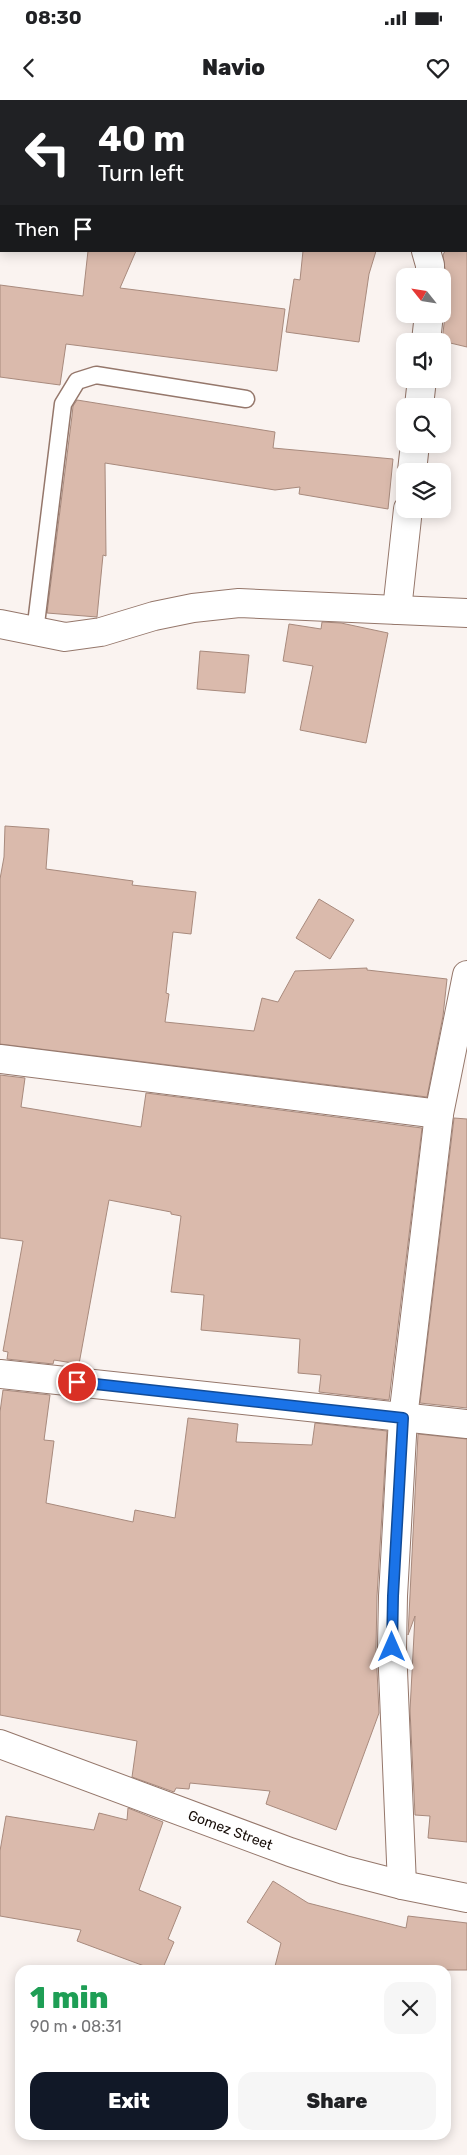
<!DOCTYPE html>
<html lang="en">
<head>
<meta charset="utf-8">
<style>
  :root { --surface:#fff; --page:#f6f6f6; --text:#202124; --muted:#757577; --accent:#111827 }
  body { margin:0; font-family:Rubik,sans-serif; background:var(--page); color:var(--text); height:100vh; display:flex; flex-direction:column; font-size:19px; white-space:nowrap }
  * { box-sizing:border-box; margin:0 }
  p { font-size:16px; color:var(--muted) }
  .icon { flex:none; width:28px; height:28px; fill:none; stroke:currentColor; stroke-width:2; stroke-linecap:round; stroke-linejoin:round }
  .map { position:relative; flex:1; overflow:hidden }
  .panel { position:absolute; left:15px; top:1865px; width:436px; height:175px; display:flex; flex-direction:column; background:var(--surface); border-radius:15px; box-shadow:0 2px 12px #0003 }
  .panel>* { flex:none }
  .hud { position:absolute; left:0px; top:0px; width:468px; height:152px; box-shadow:0 2px 12px #0003; background:#202124; color:#fff; overflow:hidden }
  .needle { width:32px; rotate:300deg }
  .controls { position:absolute; left:396px; top:168px; display:grid; gap:10px }
  .controls a { display:grid; place-items:center; width:55px; height:55px; border-radius:10px; background:var(--surface); box-shadow:0 2px 12px #0003; font-size:25px }
  .pin { position:absolute; display:grid; place-items:center; width:42px; height:42px; color:#fff; margin:-21px; border:2px solid #fff; border-radius:50%; box-shadow:0 1px 5px #0007 }
  .me { position:absolute; width:55px; margin:-28px; rotate:0deg; stroke-linejoin:round; filter:drop-shadow(0 0 4px #0008) }
  .turn { display:flex; align-items:center; gap:18px; height:105px; padding:0 15px; font-size:22px }
  .turn .icon { width:65px; height:65px; stroke-width:2.5 }
  .turn b { display:block; font-size:35px; line-height:42px }
  .then { display:flex; align-items:center; height:48px; padding:0 15px; background:#0003; gap:10px; font-size:19px }
  .round { display:grid; place-items:center; flex:none; width:52px; height:52px; border-radius:15px; background:var(--page) }
  .overview { display:flex; align-items:center; justify-content:space-between; height:85px; padding:0 15px }
  h1 { font-size:30px; font-weight:800; line-height:38px; color:#1e9e55 }
  .cta { display:flex; gap:10px; margin-top:auto; padding:10px 15px }
  .cta a { flex:1; height:58px; border-radius:15px; background:var(--accent); color:#fff; font-size:20px; font-weight:800; line-height:58px; text-align:center }
  .cta a+a { background:var(--page); color:var(--text) }
  .status { display:flex; justify-content:space-between; align-items:center; height:35px; padding:0 25px; background:var(--surface); direction:ltr }
  .status svg { height:14px; fill:currentColor }
  header { display:flex; justify-content:space-between; align-items:center; height:65px; padding:0 15px; background:var(--surface); font-size:22px; font-weight:800 }
  .map>svg:first-child { display:block }
  .building { fill:#dabaac; stroke:#a88a7d }
  .lines { fill:none; stroke-linecap:round; stroke-linejoin:round }
  .service-casing { stroke:#95776b; stroke-width:19 }
  .minor-casing { stroke:#95776b; stroke-width:30 }
  .service { stroke:#fff; stroke-width:16 }
  .minor { stroke:#fff; stroke-width:28 }
  .route-casing { stroke:#114b97; stroke-width:12 }
  .route { stroke:#1a73e8; stroke-width:9 }
  .labels { text-anchor:middle; dominant-baseline:central; stroke-width:4.5; stroke-linejoin:round; paint-order:stroke }
  .street-label { font-size:14px; fill:#160c07; stroke:#faf3f0 }
</style>
</head>
<body>
<div class="status"><b>08:30</b><svg viewBox="0 0 49 12"><path d="M0 12V9h3v3zM5 12V6h3v6zM10 12V3h3v9zM15 12V0h3v12zM26 1h20v11H26zM47 4h2v5h-2z"/></svg></div>
<header><svg class="icon" aria-label="back" viewBox="0 0 24 24"><path d="M15 5l-7 7 7 7"/></svg>Navio<svg class="icon" aria-label="heart" viewBox="0 0 24 24"><path d="M12 20l-8-8c-3-5 5-10 8-4 3-6 11-1 8 4z"/></svg></header>
<div class="map">
<svg width="467" height="2055" viewBox="0 0 467 2055">
  <rect width="100%" height="100%" fill="#faf3f0"/>
  <!-- building -->
  <g class="building">
    <polygon points="466,104 467,104 467,247 442,241 445,216 442,185 446,176 443,155 445,151 466,151"/>
    <polygon points="88,151 136,151 120,188 285,209 277,271 66,244 60,285 0,277 0,185 83,196"/>
    <polygon points="303,151 376,151 369,174 359,242 286,232 294,179 300,180"/>
    <polygon points="77,300 275,332 273,348 393,359 388,409 299,394 300,387 275,390 105,363 106,456 103,455 97,517 47,513 72,316 73,306"/>
    <polygon points="322,522 341,523 388,533 366,643 300,630 313,566 283,561 289,524 321,529"/>
    <polygon points="200,551 249,555 245,593 197,589"/>
    <polygon points="5,726 49,729 46,769 133,781 132,785 196,792 191,834 173,832 166,893 169,894 165,922 254,931 262,898 278,902 295,871 367,868 367,870 447,879 443,916 427,997 0,944 0,779 4,757"/>
    <polygon points="319,799 354,820 330,859 296,838"/>
    <polygon points="0,975 25,978 21,1007 141,1027 146,993 422,1028 389,1300 319,1292 321,1275 298,1273 300,1239 201,1230 204,1195 171,1192 181,1116 171,1114 171,1112 109,1100 79,1264 54,1260 53,1264 7,1259 8,1252 3,1251 23,1141 0,1138"/>
    <polygon points="454,1018 467,1019 467,1308 420,1303"/>
    <polygon points="3,1290 50,1295 44,1340 54,1341 46,1403 133,1422 135,1410 175,1418 188,1318 238,1324 236,1342 312,1345 315,1323 387,1331 377,1496 376,1548 379,1613 336,1730 266,1704 270,1691 190,1683 189,1689 176,1688 174,1692 132,1677 137,1641 0,1615 0,1312"/>
    <polygon points="418,1334 467,1339 467,1742 428,1738 430,1716 415,1715 410,1610 415,1516 408,1535"/>
    <polygon points="128,1708 163,1722 139,1790 181,1807 168,1839 174,1842 162,1870 155,1870 77,1841 81,1830 0,1816 0,1751 6,1716 94,1730 99,1713 127,1720"/>
    <polygon points="273,1781 308,1803 406,1828 408,1816 467,1823 467,1870 274,1870 281,1843 247,1822"/>
  </g>
  <g class="lines">
    <!-- service casing -->
    <g class="service-casing">
      <polyline id="service" points="35,532 63,304 77,281 96,275 246,299"/>
    </g>
    <!-- minor casing -->
    <g class="minor-casing">
      <g id="minor">
        <polyline points="425,1 425,0"/>
        <polyline points="426,151 430,165 430,176"/>
        <polyline points="426,241 429,214"/>
        <polyline points="419,306 422,279"/>
        <polyline points="412,371 415,344"/>
        <polyline points="397,510 408,409"/>
        <polyline points="0,524 65,537 101,532 154,516 193,508 239,503 467,513"/>
        <polyline points="0,959 439,1014"/>
        <polyline points="0,1274 467,1324"/>
        <path id="s1" d="M0,1644l290,108 54,18 58,15 65,13"/>
        <polyline points="402,1785 392,1547 393,1496 403,1318 439,1014 467,875"/>
      </g>
    </g>
    <!-- service -->
    <use href="#service" class="service"/>
    <!-- minor -->
    <use href="#minor" class="minor"/>
  </g>
  <g class="lines">
    <!-- route casing -->
    <g class="route-casing">
      <polyline id="route" points="77,1282 403,1318 393,1496 392,1547"/>
    </g>
    <!-- route -->
    <use href="#route" class="route"/>
  </g>
  <g class="labels">
    <!-- street labels -->
    <g class="street-label">
      <text stroke="none"><textPath href="#s1" startOffset="246">Gomez Street</textPath></text>
    </g>
  </g>
</svg>
<div class="controls">
<a><svg class="needle" viewBox="-14 -14 28 28"><path d="M0-13l5 13h-10z" fill="#e53935"/><path d="M0 13l5-13h-10z" fill="#757577"/></svg></a>
<a><svg class="icon" aria-label="sound" viewBox="0 0 24 24"><path d="M4 9h4l5-4v14l-5-4H4zM17 9q2 3 0 6"/></svg></a>
<a><svg class="icon" aria-label="search" viewBox="0 0 24 24"><circle cx="10" cy="10" r="6"/><path d="M15 15l6 6"/></svg></a>
<a><svg class="icon" aria-label="layers" viewBox="0 0 24 24"><path d="M12 4l9 5-9 5-9-5zM3 14l9 5 9-5"/></svg></a>
</div>
<div class="pin" style="left:77px;top:1282px;background:#d93025"><svg class="icon" aria-label="arrive" viewBox="0 0 24 24"><path d="M6 21V4h12l-3 4 3 4H6"/></svg></div>
<svg class="me" style="left:392px;top:1547px" viewBox="-20 -20 40 40"><path d="M0-17L14 15 0 8-14 15z" fill="#1a73e8" stroke="#fff" stroke-width="4"/></svg>
<div class="hud">
<div class="turn"><svg class="icon" aria-label="left" viewBox="0 0 24 24"><path d="M17 20v-9H6M10 6l-5 5 5 5"/></svg><div><b>40 m</b>Turn left</div></div>
<div class="then">Then<svg class="icon" aria-label="arrive" viewBox="0 0 24 24"><path d="M6 21V4h12l-3 4 3 4H6"/></svg></div>
</div>
<section class="panel">
<div class="overview"><div><h1>1 min</h1><p>90 m · 08:31</p></div><a class="round"><svg class="icon" aria-label="close" viewBox="0 0 24 24"><path d="M6 6l12 12M18 6L6 18"/></svg></a></div>
<div class="cta"><a>Exit</a><a>Share</a></div>
</section>
</div>
</body>
</html>
